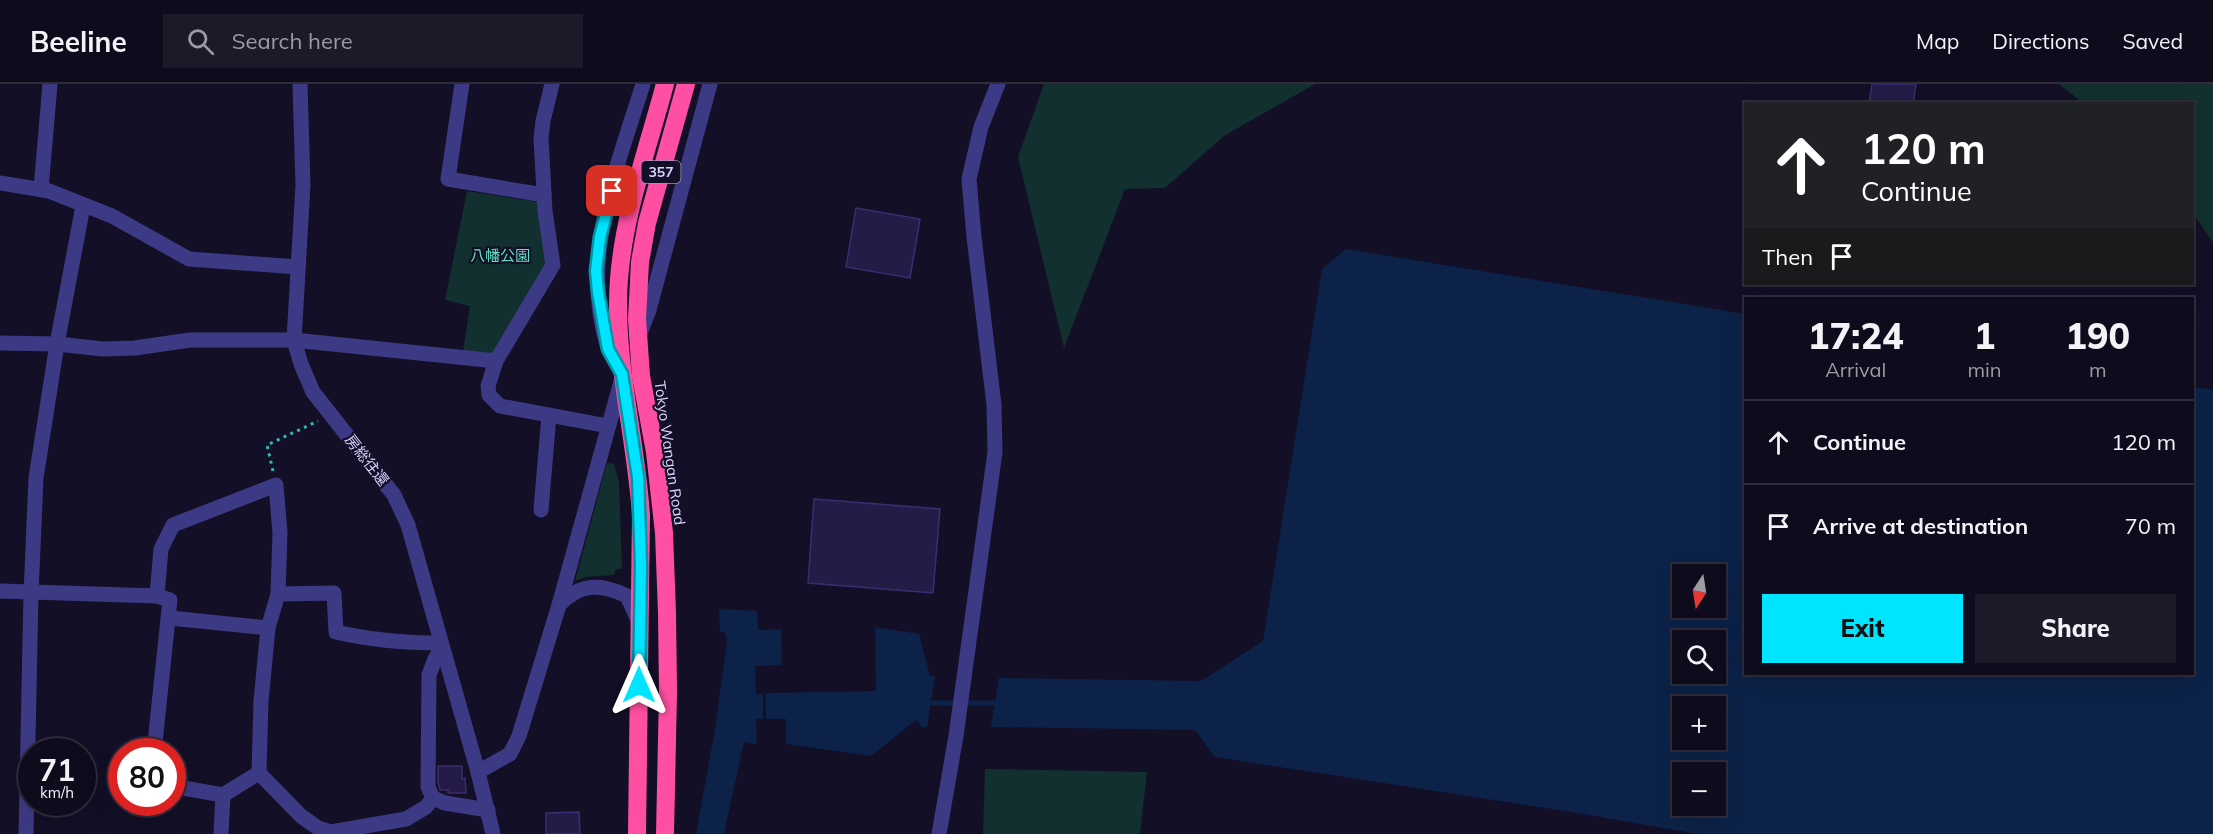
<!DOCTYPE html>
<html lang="en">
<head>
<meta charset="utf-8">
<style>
  :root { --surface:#0e0b1c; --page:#1c1929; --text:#f1f3f6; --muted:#9b9ba3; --line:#2e2b3b; --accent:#00e5ff }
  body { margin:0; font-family:Mulish,"Noto Sans JP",sans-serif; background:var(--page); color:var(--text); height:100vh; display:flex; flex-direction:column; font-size:22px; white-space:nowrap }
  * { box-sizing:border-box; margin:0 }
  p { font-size:20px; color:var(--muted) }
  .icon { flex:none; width:33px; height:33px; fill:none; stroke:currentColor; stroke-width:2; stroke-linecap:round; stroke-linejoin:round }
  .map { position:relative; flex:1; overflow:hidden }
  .side { position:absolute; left:1744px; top:213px; width:450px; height:378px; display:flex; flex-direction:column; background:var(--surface); border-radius:0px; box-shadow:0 6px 24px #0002,0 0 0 2px var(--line) }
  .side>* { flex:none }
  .guide { position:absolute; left:1744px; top:18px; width:450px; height:183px; border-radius:0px; box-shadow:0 6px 24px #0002,0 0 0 2px var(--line); background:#202124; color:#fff; overflow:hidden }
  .needle { width:39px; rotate:192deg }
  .tools { position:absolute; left:1672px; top:480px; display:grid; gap:12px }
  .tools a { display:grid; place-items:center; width:54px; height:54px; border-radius:0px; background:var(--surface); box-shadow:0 6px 24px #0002,0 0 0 2px var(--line); font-size:30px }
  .speed { position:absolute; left:18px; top:654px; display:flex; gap:12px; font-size:30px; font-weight:700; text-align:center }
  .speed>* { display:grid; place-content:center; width:78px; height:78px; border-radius:50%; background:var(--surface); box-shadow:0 6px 24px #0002,0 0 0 2px var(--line); line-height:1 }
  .speed small { font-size:15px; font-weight:400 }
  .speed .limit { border:9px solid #d22; background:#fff; color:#111 }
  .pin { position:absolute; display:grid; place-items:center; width:51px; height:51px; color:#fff; margin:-26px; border-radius:12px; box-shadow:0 3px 9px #0006 }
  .me { position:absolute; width:66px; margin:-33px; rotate:0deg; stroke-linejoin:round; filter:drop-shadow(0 0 4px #0008) }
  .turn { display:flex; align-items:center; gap:21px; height:126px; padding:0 18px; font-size:27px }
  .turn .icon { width:78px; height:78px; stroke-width:2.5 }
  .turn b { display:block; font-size:42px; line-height:51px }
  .then { display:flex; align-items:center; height:57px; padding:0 18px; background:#0003; gap:12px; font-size:22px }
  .eta { display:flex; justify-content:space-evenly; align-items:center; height:102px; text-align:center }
  .eta b { font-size:36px; font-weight:800; line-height:42px }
  .action { display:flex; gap:12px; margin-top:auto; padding:12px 18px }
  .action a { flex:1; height:69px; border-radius:0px; background:var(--accent); color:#111; font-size:24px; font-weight:800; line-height:69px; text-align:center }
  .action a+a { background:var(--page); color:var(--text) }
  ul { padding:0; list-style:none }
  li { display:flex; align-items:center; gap:18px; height:84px; padding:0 18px; border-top:2px solid var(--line) }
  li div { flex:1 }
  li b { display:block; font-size:22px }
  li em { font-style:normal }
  header { display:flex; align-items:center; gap:36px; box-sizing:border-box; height:84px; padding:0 30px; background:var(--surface); border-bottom:2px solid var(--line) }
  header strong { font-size:28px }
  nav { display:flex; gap:33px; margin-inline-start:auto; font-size:21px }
  .search { width:420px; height:54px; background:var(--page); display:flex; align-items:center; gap:15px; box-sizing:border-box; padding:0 21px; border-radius:0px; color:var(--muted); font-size:22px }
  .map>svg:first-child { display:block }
  .green { fill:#12302f }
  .water { fill:#0c2248; fill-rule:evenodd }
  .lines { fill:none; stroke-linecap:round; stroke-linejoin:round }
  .stream { stroke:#0c2248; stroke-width:5 }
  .building { fill:#241b47; stroke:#3b2d73; stroke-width:1.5 }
  .path { stroke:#2fb8b0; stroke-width:3; stroke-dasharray:3 4.5; stroke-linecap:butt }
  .minor { stroke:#3d3a85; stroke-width:15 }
  .highway { stroke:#ff4fa3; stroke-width:18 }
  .route-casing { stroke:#0095a6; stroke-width:15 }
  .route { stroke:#00e5ff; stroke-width:10 }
  .labels { text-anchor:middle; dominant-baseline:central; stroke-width:4.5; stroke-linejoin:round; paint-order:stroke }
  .shield { fill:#130f26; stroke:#9e99be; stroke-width:1.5 }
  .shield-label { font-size:14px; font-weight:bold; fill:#d9d4ff }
  .park-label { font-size:15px; fill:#5fe0c0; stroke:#130f26 }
  .street-label { font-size:15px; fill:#d9d4ff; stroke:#130f26 }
</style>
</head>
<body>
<header>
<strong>Beeline</strong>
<div class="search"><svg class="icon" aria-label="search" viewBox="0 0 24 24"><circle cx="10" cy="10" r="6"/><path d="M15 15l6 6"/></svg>Search here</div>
<nav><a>Map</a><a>Directions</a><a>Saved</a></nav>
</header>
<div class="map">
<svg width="2213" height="750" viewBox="0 0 2213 750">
  <rect width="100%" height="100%" fill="#130f26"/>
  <!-- green -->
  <g class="green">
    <polygon points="1044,0 1315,0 1224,52 1165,104 1125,105 1064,264 1018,73"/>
    <polygon points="2059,0 2213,0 2213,159 2193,129 2193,20 2083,19"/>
    <polygon points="467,107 537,118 547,179 495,274 463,267 470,222 445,216"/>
    <polygon points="607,379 614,380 619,397 622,485 616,485 614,491 586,493 575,497"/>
    <polygon points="985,685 1147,688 1140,750 983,750"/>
  </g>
  <!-- water -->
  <g class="water">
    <path d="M1346,165l400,65v360h447v-287l20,3v444h-515l-133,-23 -350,-54 -20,-27 -204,-3 8,-49 202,3 62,-40 59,-372zM1683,490h33v34h-33zM1683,556h33v34h-33zM1683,622h33v34h-33zM1683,688h33v34h-33z"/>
    <polygon points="719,525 757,527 758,546 781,545 782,581 755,582 756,610 763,610 763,635 756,635 757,660 744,658 724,750 696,750 715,645 727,557 725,548 720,548"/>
    <polygon points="875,543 919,550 930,592 935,593 927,643 922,643 916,636 871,672 786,660 786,635 766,635 766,609 876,607"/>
  </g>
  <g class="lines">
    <!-- stream -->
    <polyline class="stream" points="925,619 999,619"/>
  </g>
  <!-- building -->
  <g class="building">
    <polygon points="1872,0 1916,0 1913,20 1869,20"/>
    <polygon points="856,124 920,135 910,194 846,183"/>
    <polygon points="814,415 940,425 933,509 808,499"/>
    <polygon points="438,682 462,682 462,695 465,694 466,709 448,709 448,706 440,706 438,698"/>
    <polygon points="579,728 580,750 546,750 546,729"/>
  </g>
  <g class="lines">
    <!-- path -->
    <polyline class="path" points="273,387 267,361 318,337"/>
    <!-- minor -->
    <g class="minor">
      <polyline points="300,0 303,101 294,256 301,280 313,308 394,411 408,441 478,688 493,750"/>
      <polyline points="462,0 448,95 544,111"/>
      <polyline points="552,0 543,37 541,54 545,127 553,181 496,277 488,302 489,311 500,322 608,342"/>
      <polyline points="0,99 49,107 112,132 189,175 298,183"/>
      <polyline points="41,105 50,0"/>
      <polyline points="639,252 649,226 710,0"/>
      <polyline points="0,259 57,260 103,265 135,264 190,256 294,256 496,277"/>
      <path d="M621,288c-4,-8 -10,-16 -13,-24 -29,-89 9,-180 35,-264"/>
      <polyline points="541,426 549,331"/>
      <polyline points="0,507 157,512 170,516 154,668"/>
      <polyline points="157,512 161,465 173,441 276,401 280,449 278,510"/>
      <path d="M559,521c21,-22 42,-22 68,-9l11,24"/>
      <polyline points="170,534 268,544 261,617 259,689 301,732 318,744 331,748 406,735 426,723 433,714"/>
      <path d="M268,544l10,-34 56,-1 2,39c34,8 70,11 105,11"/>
      <polyline points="442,563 435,575 429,591 428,703 433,714 445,719 488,726"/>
      <polyline points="478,688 510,670 519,652 559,521 622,294"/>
      <polyline points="172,702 223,711 221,750"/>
      <polyline points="223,711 259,689"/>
      <polyline points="26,750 31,510 36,394 57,260 83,122"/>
      <polyline points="939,750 956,652 995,368 994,321 974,153 969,95 981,43 998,0"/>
    </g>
    <!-- highway -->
    <g class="highway">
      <path d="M637,750l4,-319c-5,-78 -28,-158 -22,-236 5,-66 29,-131 46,-195"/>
      <polyline points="665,750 668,608 667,529 664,449 655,368 641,292 637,235 640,178 647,139 686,0"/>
    </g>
  </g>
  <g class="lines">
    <!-- route casing -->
    <g class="route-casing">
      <polyline id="route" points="612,107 600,153 596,187 598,208 608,265 622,290 638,393 641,482 639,601"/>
    </g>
    <!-- route -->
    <use href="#route" class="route"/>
  </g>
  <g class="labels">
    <!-- shield labels -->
    <rect class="shield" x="641.5" y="77" width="39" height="22" rx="4.5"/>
    <g class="shield-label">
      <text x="661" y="88">357</text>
    </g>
    <!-- park labels -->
    <g class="park-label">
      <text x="500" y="171">八幡公園</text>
    </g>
    <!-- street labels -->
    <g class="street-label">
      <text transform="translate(670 369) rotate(82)">Tokyo Wangan Road</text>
      <text transform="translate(367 376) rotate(52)">房総往還</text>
    </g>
  </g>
</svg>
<div class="tools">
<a><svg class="needle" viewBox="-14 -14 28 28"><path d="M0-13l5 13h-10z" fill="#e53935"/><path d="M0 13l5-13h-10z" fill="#9b9ba3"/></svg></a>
<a><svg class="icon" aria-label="search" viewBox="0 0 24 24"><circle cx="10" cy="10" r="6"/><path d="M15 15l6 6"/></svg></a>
<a>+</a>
<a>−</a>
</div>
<div class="speed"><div>71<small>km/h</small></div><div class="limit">80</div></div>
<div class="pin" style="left:612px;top:107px;background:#d93025"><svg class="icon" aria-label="arrive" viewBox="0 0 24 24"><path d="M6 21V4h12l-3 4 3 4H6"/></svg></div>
<svg class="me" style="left:639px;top:601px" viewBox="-20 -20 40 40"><path d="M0-17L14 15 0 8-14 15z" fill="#00e5ff" stroke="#fff" stroke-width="4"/></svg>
<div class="guide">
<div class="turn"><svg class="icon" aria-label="ahead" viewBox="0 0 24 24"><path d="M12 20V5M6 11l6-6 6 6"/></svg><div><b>120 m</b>Continue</div></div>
<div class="then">Then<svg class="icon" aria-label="arrive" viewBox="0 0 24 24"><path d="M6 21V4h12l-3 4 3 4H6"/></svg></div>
</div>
<section class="side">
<div class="eta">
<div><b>17:24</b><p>Arrival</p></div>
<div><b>1</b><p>min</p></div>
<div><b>190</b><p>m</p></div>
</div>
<ul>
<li><svg class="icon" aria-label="ahead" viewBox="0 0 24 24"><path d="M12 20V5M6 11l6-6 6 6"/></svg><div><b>Continue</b></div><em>120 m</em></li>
<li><svg class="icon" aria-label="arrive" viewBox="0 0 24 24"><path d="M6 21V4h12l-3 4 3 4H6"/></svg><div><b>Arrive at destination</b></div><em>70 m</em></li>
</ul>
<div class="action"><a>Exit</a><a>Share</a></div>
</section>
</div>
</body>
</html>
